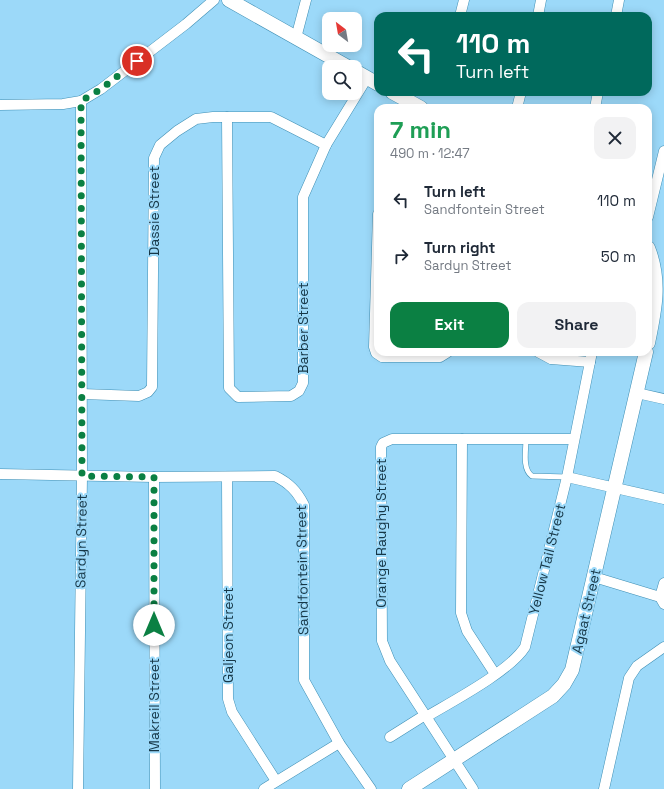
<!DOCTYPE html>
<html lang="en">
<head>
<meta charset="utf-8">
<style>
  :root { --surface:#fff; --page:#f2f2f3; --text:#1f2937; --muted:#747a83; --accent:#0b8043 }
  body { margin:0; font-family:"Space Grotesk",sans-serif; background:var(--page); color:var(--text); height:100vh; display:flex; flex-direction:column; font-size:15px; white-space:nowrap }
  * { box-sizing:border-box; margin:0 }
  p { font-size:13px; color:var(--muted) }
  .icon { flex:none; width:22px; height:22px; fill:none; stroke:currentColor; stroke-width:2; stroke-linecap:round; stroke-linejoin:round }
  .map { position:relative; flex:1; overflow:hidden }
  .sheet { position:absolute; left:374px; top:104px; width:278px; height:252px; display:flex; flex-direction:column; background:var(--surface); border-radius:12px; box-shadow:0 2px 10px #0003 }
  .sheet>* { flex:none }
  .guide { position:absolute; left:374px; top:12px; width:278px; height:84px; border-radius:12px; box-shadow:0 2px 10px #0003; background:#00695c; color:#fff; overflow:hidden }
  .needle { width:26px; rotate:329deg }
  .buttons { position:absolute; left:322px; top:12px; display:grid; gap:8px }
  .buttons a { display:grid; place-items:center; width:40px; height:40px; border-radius:8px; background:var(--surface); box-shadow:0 2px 10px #0003; font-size:20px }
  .pin { position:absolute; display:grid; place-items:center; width:34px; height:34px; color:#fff; margin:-17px; border:2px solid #fff; border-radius:50%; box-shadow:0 1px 4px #0007 }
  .me { position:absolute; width:44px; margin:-22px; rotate:0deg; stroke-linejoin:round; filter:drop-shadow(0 0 3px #0008) }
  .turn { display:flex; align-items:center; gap:14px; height:84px; padding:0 16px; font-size:18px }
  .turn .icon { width:52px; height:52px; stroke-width:2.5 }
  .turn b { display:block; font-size:28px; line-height:34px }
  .round { display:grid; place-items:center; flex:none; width:42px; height:42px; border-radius:12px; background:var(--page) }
  .overview { display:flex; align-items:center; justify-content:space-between; height:68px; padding:0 16px }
  h1 { font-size:24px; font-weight:800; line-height:30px; color:#1e9e55 }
  .cta { display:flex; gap:8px; margin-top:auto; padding:8px 16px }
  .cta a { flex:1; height:46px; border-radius:12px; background:var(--accent); color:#fff; font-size:16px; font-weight:800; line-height:46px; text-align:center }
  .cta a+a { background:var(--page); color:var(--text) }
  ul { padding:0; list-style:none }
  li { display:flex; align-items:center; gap:12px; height:56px; padding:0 16px }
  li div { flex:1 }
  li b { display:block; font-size:15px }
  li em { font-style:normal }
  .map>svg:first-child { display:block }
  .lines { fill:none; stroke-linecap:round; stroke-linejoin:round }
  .lane-casing { stroke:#3f8fb4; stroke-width:6 }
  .street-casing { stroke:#3f8fb4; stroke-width:11 }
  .secondary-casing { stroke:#3f8fb4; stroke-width:15 }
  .lane { stroke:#fff; stroke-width:5 }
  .street { stroke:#fff; stroke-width:10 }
  .secondary { stroke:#fff; stroke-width:14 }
  .route { stroke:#0b8043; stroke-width:7; stroke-dasharray:0 12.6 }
  .labels { text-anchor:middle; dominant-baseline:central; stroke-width:4; stroke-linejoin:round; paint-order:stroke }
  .street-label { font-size:14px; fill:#163747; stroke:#9cd9f9 }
</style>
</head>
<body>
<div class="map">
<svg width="664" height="789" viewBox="0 0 664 789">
  <rect width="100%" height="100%" fill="#9cd9f9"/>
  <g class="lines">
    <!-- lane casing -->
    <g class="lane-casing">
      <path id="lane" d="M526,439c0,11 -4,30 6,37l35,1"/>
    </g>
    <!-- street casing -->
    <g class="street-casing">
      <g id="street">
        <polyline points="460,16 464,0"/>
        <polyline points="538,16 541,0"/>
        <polyline points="616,16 619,0"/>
        <polyline points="296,38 306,0"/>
        <polyline points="0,105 63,104 81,101 101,89 186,24 214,0"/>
        <polyline points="517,108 521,92"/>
        <polyline points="595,108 598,92"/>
        <polyline points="227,117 229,388 238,397 291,396 299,391 303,383 303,197 326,145 367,78"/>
        <polyline points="378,214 374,347 376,353 382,357 440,357 448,352"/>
        <polyline points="648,217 664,151"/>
        <polyline points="538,352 551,359 590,362"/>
        <polyline points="637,393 664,399"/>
        <polyline points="82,394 139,396 148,392 152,387 154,158 160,145 177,131 196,119 213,117 271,117 326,145"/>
        <polyline points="462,439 461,613 467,631 495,674"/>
        <path d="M0,474l154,3 121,-1c14,7 22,15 29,29v175l35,63 32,46"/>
        <polyline points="154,477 155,789"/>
        <polyline points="227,477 228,699 232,712 276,781"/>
        <polyline points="567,477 664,499"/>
        <polyline points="594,577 660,597 664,604"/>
        <polyline points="660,597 664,583"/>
        <path d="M426,717c27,-16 84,-46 99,-70l42,-170 25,-125"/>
        <polyline points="390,737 425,715"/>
        <polyline points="78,789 82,476 81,101"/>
        <polyline points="264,789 339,743"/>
        <polyline points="473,789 390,661 382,641 381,447 383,443 392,439 574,439"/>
        <polyline points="604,789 629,678 637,666 664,647"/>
      </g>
    </g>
    <!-- secondary casing -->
    <g class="secondary-casing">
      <g id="secondary">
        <polyline points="229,0 348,67"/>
        <polyline points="355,71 378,84"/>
        <polyline points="392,92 421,108"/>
        <path d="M648,248c13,33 7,61 0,95"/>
        <polyline points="409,789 553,696 564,684 572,670 646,352"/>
      </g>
    </g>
    <!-- lane -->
    <use href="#lane" class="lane"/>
    <!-- street -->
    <use href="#street" class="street"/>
    <!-- secondary -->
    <use href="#secondary" class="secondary"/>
  </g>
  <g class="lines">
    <!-- route -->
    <polyline class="route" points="137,61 101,89 81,101 82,476 154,477 154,625"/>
  </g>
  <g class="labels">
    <!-- street labels -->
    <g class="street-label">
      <text transform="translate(154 211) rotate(-90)">Dassie Street</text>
      <text transform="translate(303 328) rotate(-90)">Barber Street</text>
      <text transform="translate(381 533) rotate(-90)">Orange Raughy Street</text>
      <text transform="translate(81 541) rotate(-89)">Sardyn Street</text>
      <text transform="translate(547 559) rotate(-76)">Yellow Tail Street</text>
      <text transform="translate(302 570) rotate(-91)">Sandfontein Street</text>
      <text transform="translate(586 611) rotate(-77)">Agaat Street</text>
      <text transform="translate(228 635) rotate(-90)">Galjeon Street</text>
      <text transform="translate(154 705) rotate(-90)">Makreil Street</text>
    </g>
  </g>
</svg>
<div class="buttons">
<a><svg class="needle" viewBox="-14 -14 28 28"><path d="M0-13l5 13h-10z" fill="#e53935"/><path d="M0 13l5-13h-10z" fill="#747a83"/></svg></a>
<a><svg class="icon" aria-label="search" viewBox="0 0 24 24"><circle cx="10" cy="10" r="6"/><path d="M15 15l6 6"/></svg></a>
</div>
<div class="pin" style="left:137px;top:61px;background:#d93025"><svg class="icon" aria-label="arrive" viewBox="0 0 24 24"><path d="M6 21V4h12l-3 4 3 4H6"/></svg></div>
<svg class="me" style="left:154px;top:625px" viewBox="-20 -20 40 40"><circle r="19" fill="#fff"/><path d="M0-13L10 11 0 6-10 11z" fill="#0b8043"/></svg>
<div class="guide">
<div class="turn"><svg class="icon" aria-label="left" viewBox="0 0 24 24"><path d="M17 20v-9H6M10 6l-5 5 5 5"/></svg><div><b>110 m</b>Turn left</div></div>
</div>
<section class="sheet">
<div class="overview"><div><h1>7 min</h1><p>490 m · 12:47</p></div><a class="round"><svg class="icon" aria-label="close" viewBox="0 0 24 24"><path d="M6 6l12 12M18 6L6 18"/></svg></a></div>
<ul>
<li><svg class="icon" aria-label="left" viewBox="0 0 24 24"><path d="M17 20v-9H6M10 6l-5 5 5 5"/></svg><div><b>Turn left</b><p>Sandfontein Street</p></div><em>110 m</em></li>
<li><svg class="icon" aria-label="right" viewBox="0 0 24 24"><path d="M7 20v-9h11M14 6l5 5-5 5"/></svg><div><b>Turn right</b><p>Sardyn Street</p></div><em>50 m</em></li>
</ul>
<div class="cta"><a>Exit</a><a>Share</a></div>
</section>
</div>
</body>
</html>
